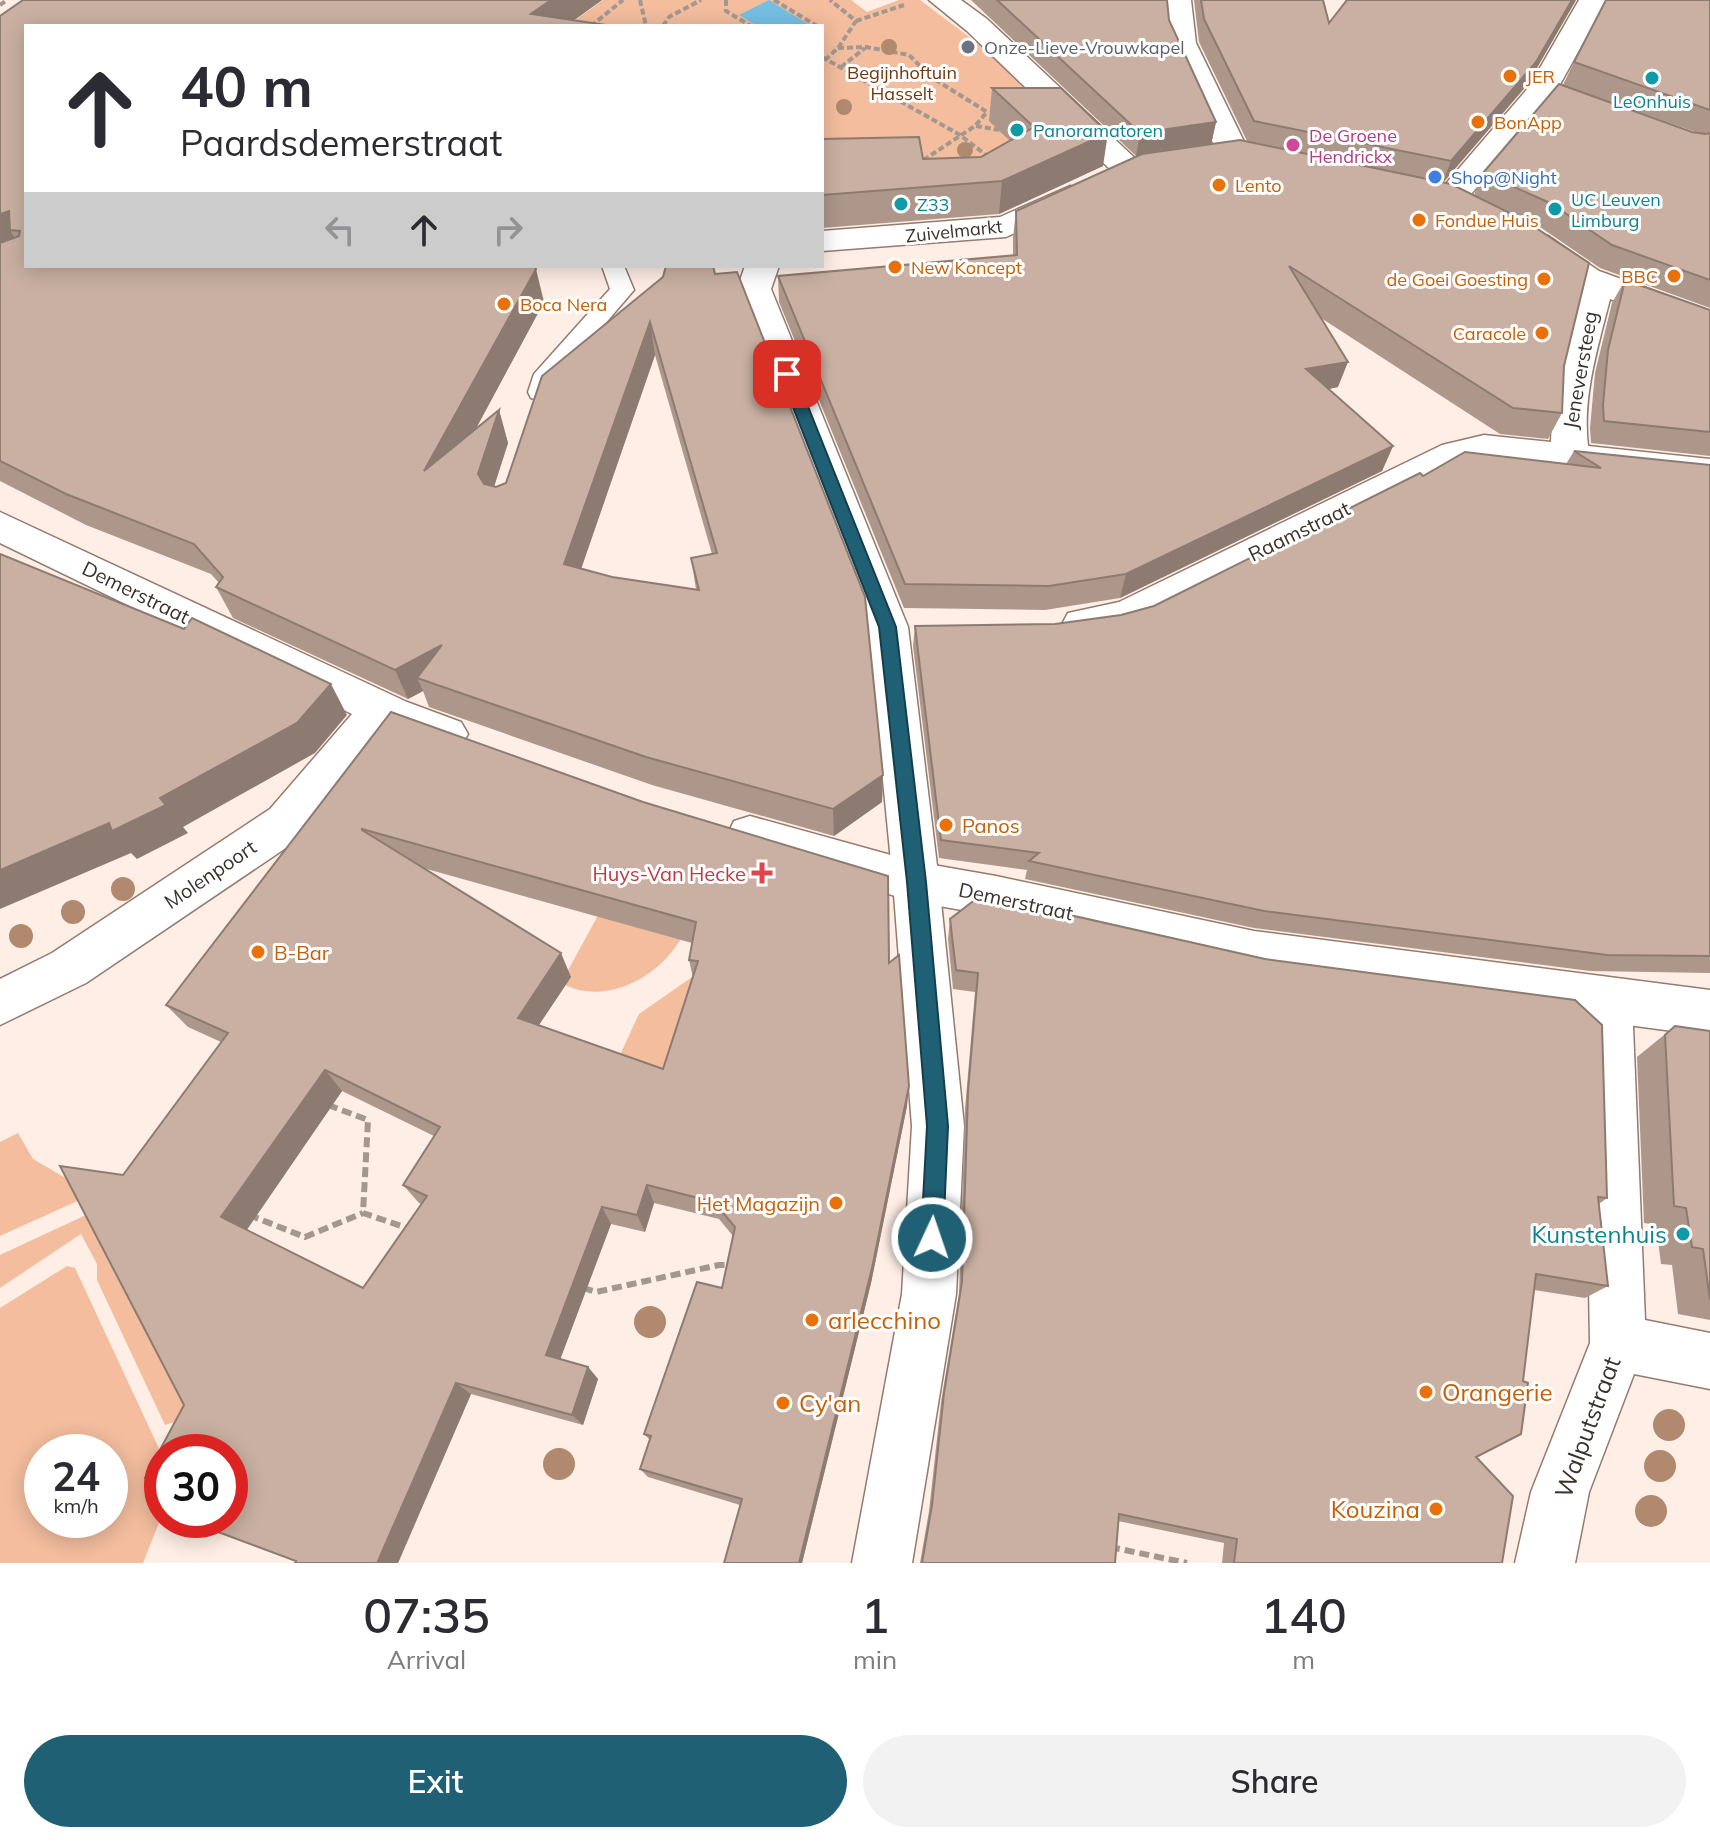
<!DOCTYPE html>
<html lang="en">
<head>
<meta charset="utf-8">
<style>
  :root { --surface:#fff; --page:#f2f2f3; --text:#2b2b33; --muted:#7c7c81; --accent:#206075 }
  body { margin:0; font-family:Mulish,sans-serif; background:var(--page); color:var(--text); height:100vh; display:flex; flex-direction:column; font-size:30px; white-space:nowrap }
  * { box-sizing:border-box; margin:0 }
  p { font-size:26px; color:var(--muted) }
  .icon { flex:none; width:44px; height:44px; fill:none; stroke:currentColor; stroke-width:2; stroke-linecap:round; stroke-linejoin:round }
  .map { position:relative; height:1563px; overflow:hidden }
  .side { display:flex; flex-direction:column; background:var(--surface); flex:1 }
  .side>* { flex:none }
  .top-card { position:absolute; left:24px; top:24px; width:800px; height:244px; border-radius:0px; box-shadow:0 4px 20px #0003; background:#fff; color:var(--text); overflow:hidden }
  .speed { position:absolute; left:24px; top:1434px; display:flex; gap:16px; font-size:40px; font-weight:700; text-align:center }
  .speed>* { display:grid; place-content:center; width:104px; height:104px; border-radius:50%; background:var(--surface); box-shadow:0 4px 20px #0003; line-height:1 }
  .speed small { font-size:20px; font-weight:400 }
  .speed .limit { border:12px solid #d22; background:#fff; color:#111 }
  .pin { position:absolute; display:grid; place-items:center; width:68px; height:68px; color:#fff; margin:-34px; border-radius:16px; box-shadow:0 4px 12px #0006 }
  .me { position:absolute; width:88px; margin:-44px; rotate:3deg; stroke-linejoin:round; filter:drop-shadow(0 0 6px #0008) }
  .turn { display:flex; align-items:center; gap:28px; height:168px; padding:0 24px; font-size:36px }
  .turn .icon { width:104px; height:104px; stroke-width:2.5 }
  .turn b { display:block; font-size:56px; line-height:68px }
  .lanes { display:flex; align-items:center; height:76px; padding:0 24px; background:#0003; justify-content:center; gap:40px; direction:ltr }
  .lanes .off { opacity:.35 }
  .eta { display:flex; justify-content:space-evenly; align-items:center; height:136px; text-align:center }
  .eta b { font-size:48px; font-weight:600; line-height:56px }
  .cta { display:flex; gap:16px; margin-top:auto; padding:16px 24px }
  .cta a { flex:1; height:92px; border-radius:48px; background:var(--accent); color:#fff; font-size:32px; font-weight:600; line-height:92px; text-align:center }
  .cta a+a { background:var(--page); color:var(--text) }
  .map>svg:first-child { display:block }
  .green { fill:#f3bd9e; fill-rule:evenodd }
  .water { fill:#75bfe4 }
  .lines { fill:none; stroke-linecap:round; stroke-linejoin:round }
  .service-casing { stroke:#937b6e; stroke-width:3 }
  .pedestrian-casing { stroke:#937b6e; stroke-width:3 }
  .minor-casing { stroke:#937b6e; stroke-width:3 }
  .path-far1 { stroke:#a4978f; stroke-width:4; stroke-dasharray:6 3; stroke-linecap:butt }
  .path { stroke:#a4978f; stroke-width:6; stroke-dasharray:10 5; stroke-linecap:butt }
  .service { fill:#fff; fill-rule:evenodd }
  .pedestrian { fill:#fff; fill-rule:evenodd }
  .minor { fill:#fff; fill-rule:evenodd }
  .tree { fill:#b0896f }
  .wall { fill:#ad978b; fill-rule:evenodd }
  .shaded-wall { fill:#8d7b71 }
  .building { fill:#c9b0a2; stroke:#8d7b71; stroke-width:2; fill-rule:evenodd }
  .route { fill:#206075; stroke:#153e4c; stroke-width:2 }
  .worship-dot { fill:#6b7280; stroke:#fff; stroke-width:3 }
  .food-dot { fill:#e8710a; stroke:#fff; stroke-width:3 }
  .culture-dot { fill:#0f9aa8; stroke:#fff; stroke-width:3 }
  .hotel-dot { fill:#d1479c; stroke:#fff; stroke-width:3 }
  .shop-dot { fill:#3f7fe0; stroke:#fff; stroke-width:3 }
  .health-dot { fill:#e0444e; stroke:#fff; stroke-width:3 }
  .labels { text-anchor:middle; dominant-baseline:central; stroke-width:6; stroke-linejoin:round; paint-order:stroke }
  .far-worship-label { font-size:18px; fill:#5b616d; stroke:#fff; text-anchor:start }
  .far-park-label { font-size:18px; fill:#71370e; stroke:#fff }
  .far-food-label { font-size:18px; fill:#c56008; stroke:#fff; text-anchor:start }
  .far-culture-label { font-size:18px; fill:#0d838f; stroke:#fff; text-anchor:start }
  .far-hotel-label { font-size:18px; fill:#b23c85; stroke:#fff; text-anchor:start }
  .far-shop-label { font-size:18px; fill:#366cbe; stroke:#fff; text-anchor:start }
  .far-street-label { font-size:18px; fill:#3b312b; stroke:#fff }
  .street-label { font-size:20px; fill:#3b312b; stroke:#fff }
  .food-label { font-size:20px; fill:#c56008; stroke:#fff; text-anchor:start }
  .health-label { font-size:20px; fill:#be3a42; stroke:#fff; text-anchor:end }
  .near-culture-label { font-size:24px; fill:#0d838f; stroke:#fff; text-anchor:end }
  .near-food-label { font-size:24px; fill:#c56008; stroke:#fff; text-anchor:start }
  .near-street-label { font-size:24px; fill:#3b312b; stroke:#fff }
</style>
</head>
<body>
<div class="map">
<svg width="1710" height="1563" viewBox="0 0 1710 1563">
  <rect width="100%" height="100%" fill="#feeee5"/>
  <!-- green -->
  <g class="green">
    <polygon points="603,0 851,0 867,12 899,0 920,0 984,48 1071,137 972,188 822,159 822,26 567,26"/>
    <path d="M601,910l82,25c-21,40 -74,71 -118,50l5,-8 -4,-3z"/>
    <polygon points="695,975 669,1090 613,1070 639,1014"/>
    <polygon points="18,1133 33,1159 93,1194 0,1236 0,1142"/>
    <polygon points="101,1208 201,1399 184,1419 165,1425 97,1280 97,1264 81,1234 0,1288 0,1255"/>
    <path d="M67,1266l8,2 87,187v60l-19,48h-143v-255zM42,1452h68v68h-68z"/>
  </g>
  <!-- water -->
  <polygon class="water" points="769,0 808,24 757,26 739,15"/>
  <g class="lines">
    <!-- service casing -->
    <g class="service-casing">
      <polygon id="service" points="602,266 624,266 634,290 555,382 549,398 540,400 531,398 528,392 534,374 610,289"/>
    </g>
    <!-- pedestrian casing -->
    <g class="pedestrian-casing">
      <g id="pedestrian">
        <path d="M1536,233l12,3 51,35 111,40v24l-100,-36c-12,48 -28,98 -22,147l122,13v28l-226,-26 -20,4 -317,159c-27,10 -51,21 -79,11l-6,-11 6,-11 51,-11 323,-157 42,-10 67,7 2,-50 26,-104 -55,-38 -4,-7 4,-7z"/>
        <polygon points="0,512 407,702 461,722 468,734 461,746 446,752 391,732 387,733 302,837 86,983 0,1025 0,979 52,953 270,809 352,714 0,543"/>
        <polygon points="750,816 916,862 996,876 1254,931 1710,990 1710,1036 1254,975 996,916 916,902 734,849 727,835 734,821"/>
      </g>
    </g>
    <!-- minor casing -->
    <g class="minor-casing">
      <g id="minor">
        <polygon points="929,0 961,0 987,19 1139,162 1144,169 1139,176 1128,178 1117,176 967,31"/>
        <polygon points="1163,0 1191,0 1196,43 1250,154 1245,161 1234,163 1223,161 1218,154 1168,43"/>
        <polygon points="1579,0 1607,0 1553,97 1461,206 1450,209 1397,196 1392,189 1397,182 1408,179 1443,187 1529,87"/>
        <polygon points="1070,186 1081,189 1086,196 1081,203 1006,237 822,251 822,231 1000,217"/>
        <polygon points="745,266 779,266 771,289 908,627 939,882 964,1126 956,1294 912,1563 852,1563 902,1294 912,1126 893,882 868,627 737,289"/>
        <polygon points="1608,980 1625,986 1632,1002 1645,1320 1710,1333 1710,1389 1634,1374 1589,1492 1575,1563 1515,1563 1531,1492 1590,1343 1584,1002 1591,986"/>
      </g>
    </g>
    <!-- path-far1 -->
    <g class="path-far1">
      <polyline points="640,0 646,26"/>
      <polyline points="726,0 726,11 751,26"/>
      <polyline points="774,0 817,26"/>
      <polyline points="0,5 7,0"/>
      <polyline points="856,21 904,5"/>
      <polyline points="591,26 623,0"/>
      <polyline points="663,26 669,17 701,0"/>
      <polyline points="838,48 866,47 909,55 931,77 987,112 975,126 922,161"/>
      <polyline points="822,57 960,135 990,158"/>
      <polyline points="825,60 838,48 856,21 830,0"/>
      <polyline points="841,67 865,48"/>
      <polyline points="976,126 999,130"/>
    </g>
    <!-- path -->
    <g class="path">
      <polyline points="328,1105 368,1120 363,1213 410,1229"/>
      <polyline points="249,1215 305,1237 363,1213"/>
      <polyline points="583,1288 596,1292 719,1265 733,1265"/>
      <polyline points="1110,1547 1187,1563"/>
    </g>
    <!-- service -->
    <use href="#service" class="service"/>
    <!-- pedestrian -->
    <use href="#pedestrian" class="pedestrian"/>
    <!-- minor -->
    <use href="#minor" class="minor"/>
  </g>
  <!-- trees -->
  <g class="tree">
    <circle cx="889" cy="47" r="8"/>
    <circle cx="844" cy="107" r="8"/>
    <circle cx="965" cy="150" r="8"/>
    <circle cx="123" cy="889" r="12"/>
    <circle cx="73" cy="912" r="12"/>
    <circle cx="21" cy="936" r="12"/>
    <circle cx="650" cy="1322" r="16"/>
    <circle cx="1669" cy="1425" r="16"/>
    <circle cx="559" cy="1464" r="16"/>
    <circle cx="1660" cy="1466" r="16"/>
    <circle cx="1651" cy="1511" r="16"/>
  </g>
  <!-- wall -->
  <g class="wall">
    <path d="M23,0h579l-28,20 -548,6 518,276 -69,128 24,-20 9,33 -14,44 12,-4 157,-206 220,498 -1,27 -48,34 -182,-51 -223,-78 -6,-16 -15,8 -175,-81 -17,-31 3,-4 -8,-9 -125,-49 -86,-44v-465zM655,355l57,199 -21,4 5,31 -84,-12 -31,-8z"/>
    <path d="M971,0h196l2,20 47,102 -5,22 36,-3 -48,-99 -5,-42h129l6,23 18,-23h229l-49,85 -84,97 31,13 9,-22 80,-88 11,-23 136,-62v308l-110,-40 -60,-41 -17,-8 41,147 -2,47 -14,26 -48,-5 -179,-116 17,69 -9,2 64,57 -11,25 -262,127 -75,12 -141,-2 -125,-306 -1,-26 235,-20v-19l3,-26 120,-55zM1601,99l95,33h-4z"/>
    <polygon points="992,88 1103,166 999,214 822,228 822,139 923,159 981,157 1010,141 989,121"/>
    <polygon points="1625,280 1710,310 1710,456 1591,443 1590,428 1595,373 1612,303"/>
    <polygon points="1574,451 1710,465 1710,973 1590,971 1254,928 1025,879 1027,870 939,858 913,646 915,626 1055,624 1121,615 1154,606 1423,476 1566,464"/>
    <path d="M391,712l498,251 18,143 -36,177 -69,280h-78l16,-58 -92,-28 -8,-8 10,-29 -6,-6 78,-146 11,-52 -14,-17 -65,-16 -9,29 -34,-8 -51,135 28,8 10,12 -15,46 -112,-31 -73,169h-103l1,-2 -66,-41 -46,-115 -61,-230 98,-133 -33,-15 -22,-22zM423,868l269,75 -3,17 4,18 -30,91 -125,-43 33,-49zM342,1091l92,45 -31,49 16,18 2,1 -58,84 -117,-58z"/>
    <polygon points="950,919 1607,1198 1599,1204 1608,1286 1585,1298 1534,1290 1476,1457 1502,1563 1222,1563 1224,1543 1118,1521 1115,1563 920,1563 929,1511 941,1402 959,1294 965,1109 975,992 953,989 948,939"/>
    <polygon points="1675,1026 1710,1031 1710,1320 1678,1314 1672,1265 1661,1264 1656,1225 1644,1223 1637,1057"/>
  </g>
  <!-- shaded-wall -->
  <g class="shaded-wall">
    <polygon points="551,0 602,0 566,26 531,14"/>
    <polygon points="1572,0 1576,0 1527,85 1442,184 1451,161"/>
    <polygon points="1216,122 1211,145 1136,156 1140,133"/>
    <polygon points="1108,133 1103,166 999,214 1002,181"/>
    <polygon points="9,211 10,230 20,247 0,254 0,214"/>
    <polygon points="536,269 544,302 436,503 424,471"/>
    <polygon points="650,322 655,355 572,595 564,564"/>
    <polygon points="1348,362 1338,387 1297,395 1306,369"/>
    <polygon points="499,410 508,443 488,505 478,474"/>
    <polygon points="1393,446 1382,471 1120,598 1126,574"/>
    <polygon points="442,645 417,678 423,691 408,699 395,670"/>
    <polygon points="331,684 347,715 315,753 183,827 188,833 137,859 131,853 0,909 0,870 109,823 160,798"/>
    <polygon points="883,775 882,802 834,836 833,809"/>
    <polygon points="561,953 571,977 529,1040 518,1018"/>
    <polygon points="325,1070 342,1091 244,1234 221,1217"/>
    <polygon points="909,1086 907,1106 871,1283 802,1563 799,1563"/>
    <polygon points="647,1185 654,1203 645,1232 637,1215"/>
    <polygon points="602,1207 611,1224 557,1368 546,1355"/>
    <polygon points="588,1367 598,1379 583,1425 572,1415"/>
    <polygon points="456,1383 471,1394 398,1563 383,1563 378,1561"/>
  </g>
  <!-- building -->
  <g class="building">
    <path d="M23,0h528l-20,14 75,11 -580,1v240h508l2,3 -112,202 75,-61 -21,64 6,10 12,3 10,-4 36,-107 121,-99 3,-11h47l2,8 22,-2 128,325 18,178 -50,34 -187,-52 -229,-79 25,-33 -47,25 -179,-83 7,-10 -29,-33 -128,-50 -66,-33v-218l19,-7 1,-5 -10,-1 -1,-19 -9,3v-198zM650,322l67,231 -26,5 8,32 -87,-13 -48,-13z"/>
    <polygon points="997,0 1167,0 1169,20 1216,122 1140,133"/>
    <polygon points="1201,0 1323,0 1329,23 1347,0 1572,0 1536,62 1451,161 1254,121 1204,19"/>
    <polygon points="1606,0 1710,0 1710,110 1574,62"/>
    <polygon points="1559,84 1692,132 1705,134 1710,133 1710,280 1612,245 1550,203 1483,173"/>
    <polygon points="992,88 1061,88 1108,133 1002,181 822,195 822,139 919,137 923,159 981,157 1034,127"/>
    <polygon points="1240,140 1451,184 1524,220 1589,263 1564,366 1562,413 1513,408 1289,266 1348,362 1306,369 1393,446 1126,574 1049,586 905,584 778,276 1017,255 1016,211 1142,154"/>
    <polygon points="1625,280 1710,310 1710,432 1604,421 1603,405 1608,350"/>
    <polygon points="1574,451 1710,465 1710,956 1607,955 1264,911 1029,861 1039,853 941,840 915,626 1055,624 1121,615 1154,606 1420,473 1423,476 1465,452 1601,468"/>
    <polygon points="0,554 184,629 192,618 331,684 297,723 160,798 166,805 112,831 109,823 0,870"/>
    <path d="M391,712l252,90 245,74 1,87 10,-8 10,131 -37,182 -73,295h-75l18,-64 -102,-30 11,-33 -7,-2 53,-152 25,6 13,-61 -21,-25 -67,-17 -10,30 -35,-8 -56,148 42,12 -16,48 -116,-32 -78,178 5,2h-88l1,-2 -110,-41h44v-68h-68v33l-17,-7 39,-73 -124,-239 63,9 105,-142 -62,-28zM362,829l334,93 -7,38 9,1 -35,108 -145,-51 43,-65 -199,-123zM325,1070l115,57 -37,58 24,11 -64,92 -142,-71z"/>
    <polygon points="981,895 1265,959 1575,1000 1602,1025 1607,1198 1598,1197 1608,1286 1536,1274 1523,1381 1528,1383 1521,1434 1476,1457 1513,1496 1502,1563 1234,1563 1237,1539 1119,1514 1115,1563 922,1563 932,1505 944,1393 962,1282 968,1092 978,973 956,970 950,919"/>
    <polygon points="1675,1026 1710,1031 1710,1300 1703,1249 1692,1247 1686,1208 1674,1206 1665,1035"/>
  </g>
  <!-- route -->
  <polygon class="route" points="787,369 795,374 896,627 926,882 948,1126 943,1238 940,1246 932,1249 924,1246 921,1238 927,1126 907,882 879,627 780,374"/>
  <!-- markers -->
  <circle class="worship-dot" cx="968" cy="47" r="8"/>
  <g class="food-dot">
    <circle cx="1510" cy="76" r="8"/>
    <circle cx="1478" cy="122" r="8"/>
    <circle cx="1219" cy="185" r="8"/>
    <circle cx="1419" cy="220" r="8"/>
    <circle cx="895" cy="267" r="8"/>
    <circle cx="1674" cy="276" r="8"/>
    <circle cx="1544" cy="279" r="8"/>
    <circle cx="504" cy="304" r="8"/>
    <circle cx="1542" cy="333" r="8"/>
    <circle cx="946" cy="825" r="8"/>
    <circle cx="258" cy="952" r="8"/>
    <circle cx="836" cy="1203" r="8"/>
    <circle cx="812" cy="1320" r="8"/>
    <circle cx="1426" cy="1392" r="8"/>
    <circle cx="783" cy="1403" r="8"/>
    <circle cx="1436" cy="1509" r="8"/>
  </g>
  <g class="culture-dot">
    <circle cx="1652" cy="78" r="8"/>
    <circle cx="1017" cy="130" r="8"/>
    <circle cx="901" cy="204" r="8"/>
    <circle cx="1555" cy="209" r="8"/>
    <circle cx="1683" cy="1234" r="8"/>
  </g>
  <circle class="hotel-dot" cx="1293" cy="145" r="8"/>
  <circle class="shop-dot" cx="1435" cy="177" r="8"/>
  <path class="health-dot" d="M758 861h8v8h8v8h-8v8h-8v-8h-8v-8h8z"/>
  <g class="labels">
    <!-- far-worship labels -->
    <g class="far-worship-label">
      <text x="984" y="47">Onze-Lieve-Vrouwkapel</text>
    </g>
    <!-- far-park labels -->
    <g class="far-park-label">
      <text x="902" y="72">Begijnhoftuin<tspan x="902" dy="21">Hasselt</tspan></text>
    </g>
    <!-- far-food labels -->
    <g class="far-food-label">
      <text x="1526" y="76">JER</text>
      <text x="1494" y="122">BonApp</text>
      <text x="1235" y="185">Lento</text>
      <text x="1435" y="220">Fondue Huis</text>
      <text x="911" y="267">New Koncept</text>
      <text x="1658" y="276" text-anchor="end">BBC</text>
      <text x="1528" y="279" text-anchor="end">de Goei Goesting</text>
      <text x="520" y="304">Boca Nera</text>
      <text x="1526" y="333" text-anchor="end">Caracole</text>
    </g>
    <!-- far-culture labels -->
    <g class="far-culture-label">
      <text x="1652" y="101" text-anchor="middle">LeOnhuis</text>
      <text x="1033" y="130">Panoramatoren</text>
      <text x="1571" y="199">UC Leuven<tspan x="1571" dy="21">Limburg</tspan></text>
      <text x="917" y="204">Z33</text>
    </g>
    <!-- far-hotel labels -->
    <g class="far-hotel-label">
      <text x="1309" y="135">De Groene<tspan x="1309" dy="21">Hendrickx</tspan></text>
    </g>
    <!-- far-shop labels -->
    <g class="far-shop-label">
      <text x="1451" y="177">Shop@Night</text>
    </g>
    <!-- far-street labels -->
    <g class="far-street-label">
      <text transform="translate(954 231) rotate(-6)">Zuivelmarkt</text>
    </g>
    <!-- street labels -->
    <g class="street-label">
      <text transform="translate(1580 370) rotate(-80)">Jeneversteeg</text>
      <text transform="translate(1299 531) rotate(-26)">Raamstraat</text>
      <text transform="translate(136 592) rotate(26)">Demerstraat</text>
      <text transform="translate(210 874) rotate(-34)">Molenpoort</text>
      <text transform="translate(1016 901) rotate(12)">Demerstraat</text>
    </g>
    <!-- food labels -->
    <g class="food-label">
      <text x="962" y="825">Panos</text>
      <text x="274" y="952">B-Bar</text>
      <text x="820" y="1203" text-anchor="end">Het Magazijn</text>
    </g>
    <!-- health labels -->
    <g class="health-label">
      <text x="746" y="873">Huys-Van Hecke</text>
    </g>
    <!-- near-culture labels -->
    <g class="near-culture-label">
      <text x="1667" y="1234">Kunstenhuis</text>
    </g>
    <!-- near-food labels -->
    <g class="near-food-label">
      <text x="828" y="1320">arlecchino</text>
      <text x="1442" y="1392">Orangerie</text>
      <text x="799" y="1403">Cy'an</text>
      <text x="1420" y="1509" text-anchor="end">Kouzina</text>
    </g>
    <!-- near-street labels -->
    <g class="near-street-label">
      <text transform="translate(1587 1427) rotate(-70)">Walputstraat</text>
    </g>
  </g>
</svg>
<div class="speed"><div>24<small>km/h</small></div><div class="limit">30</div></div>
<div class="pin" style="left:787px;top:374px;background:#d93025"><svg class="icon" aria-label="arrive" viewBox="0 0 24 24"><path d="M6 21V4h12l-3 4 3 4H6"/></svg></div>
<svg class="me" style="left:932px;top:1238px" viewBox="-20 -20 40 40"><circle r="17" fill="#206075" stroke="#fff" stroke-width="3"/><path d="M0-11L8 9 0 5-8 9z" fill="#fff"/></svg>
<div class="top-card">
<div class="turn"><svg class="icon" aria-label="ahead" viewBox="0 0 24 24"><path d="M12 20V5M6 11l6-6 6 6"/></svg><div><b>40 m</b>Paardsdemerstraat</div></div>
<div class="lanes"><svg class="icon off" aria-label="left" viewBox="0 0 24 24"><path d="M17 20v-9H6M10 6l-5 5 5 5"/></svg><svg class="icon" aria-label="ahead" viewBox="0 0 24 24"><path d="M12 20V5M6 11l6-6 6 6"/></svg><svg class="icon off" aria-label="right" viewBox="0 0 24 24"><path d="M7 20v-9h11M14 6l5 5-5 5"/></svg></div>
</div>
</div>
<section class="side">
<div class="eta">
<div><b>07:35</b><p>Arrival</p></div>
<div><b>1</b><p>min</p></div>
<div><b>140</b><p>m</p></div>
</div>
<div class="cta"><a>Exit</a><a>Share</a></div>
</section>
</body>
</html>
